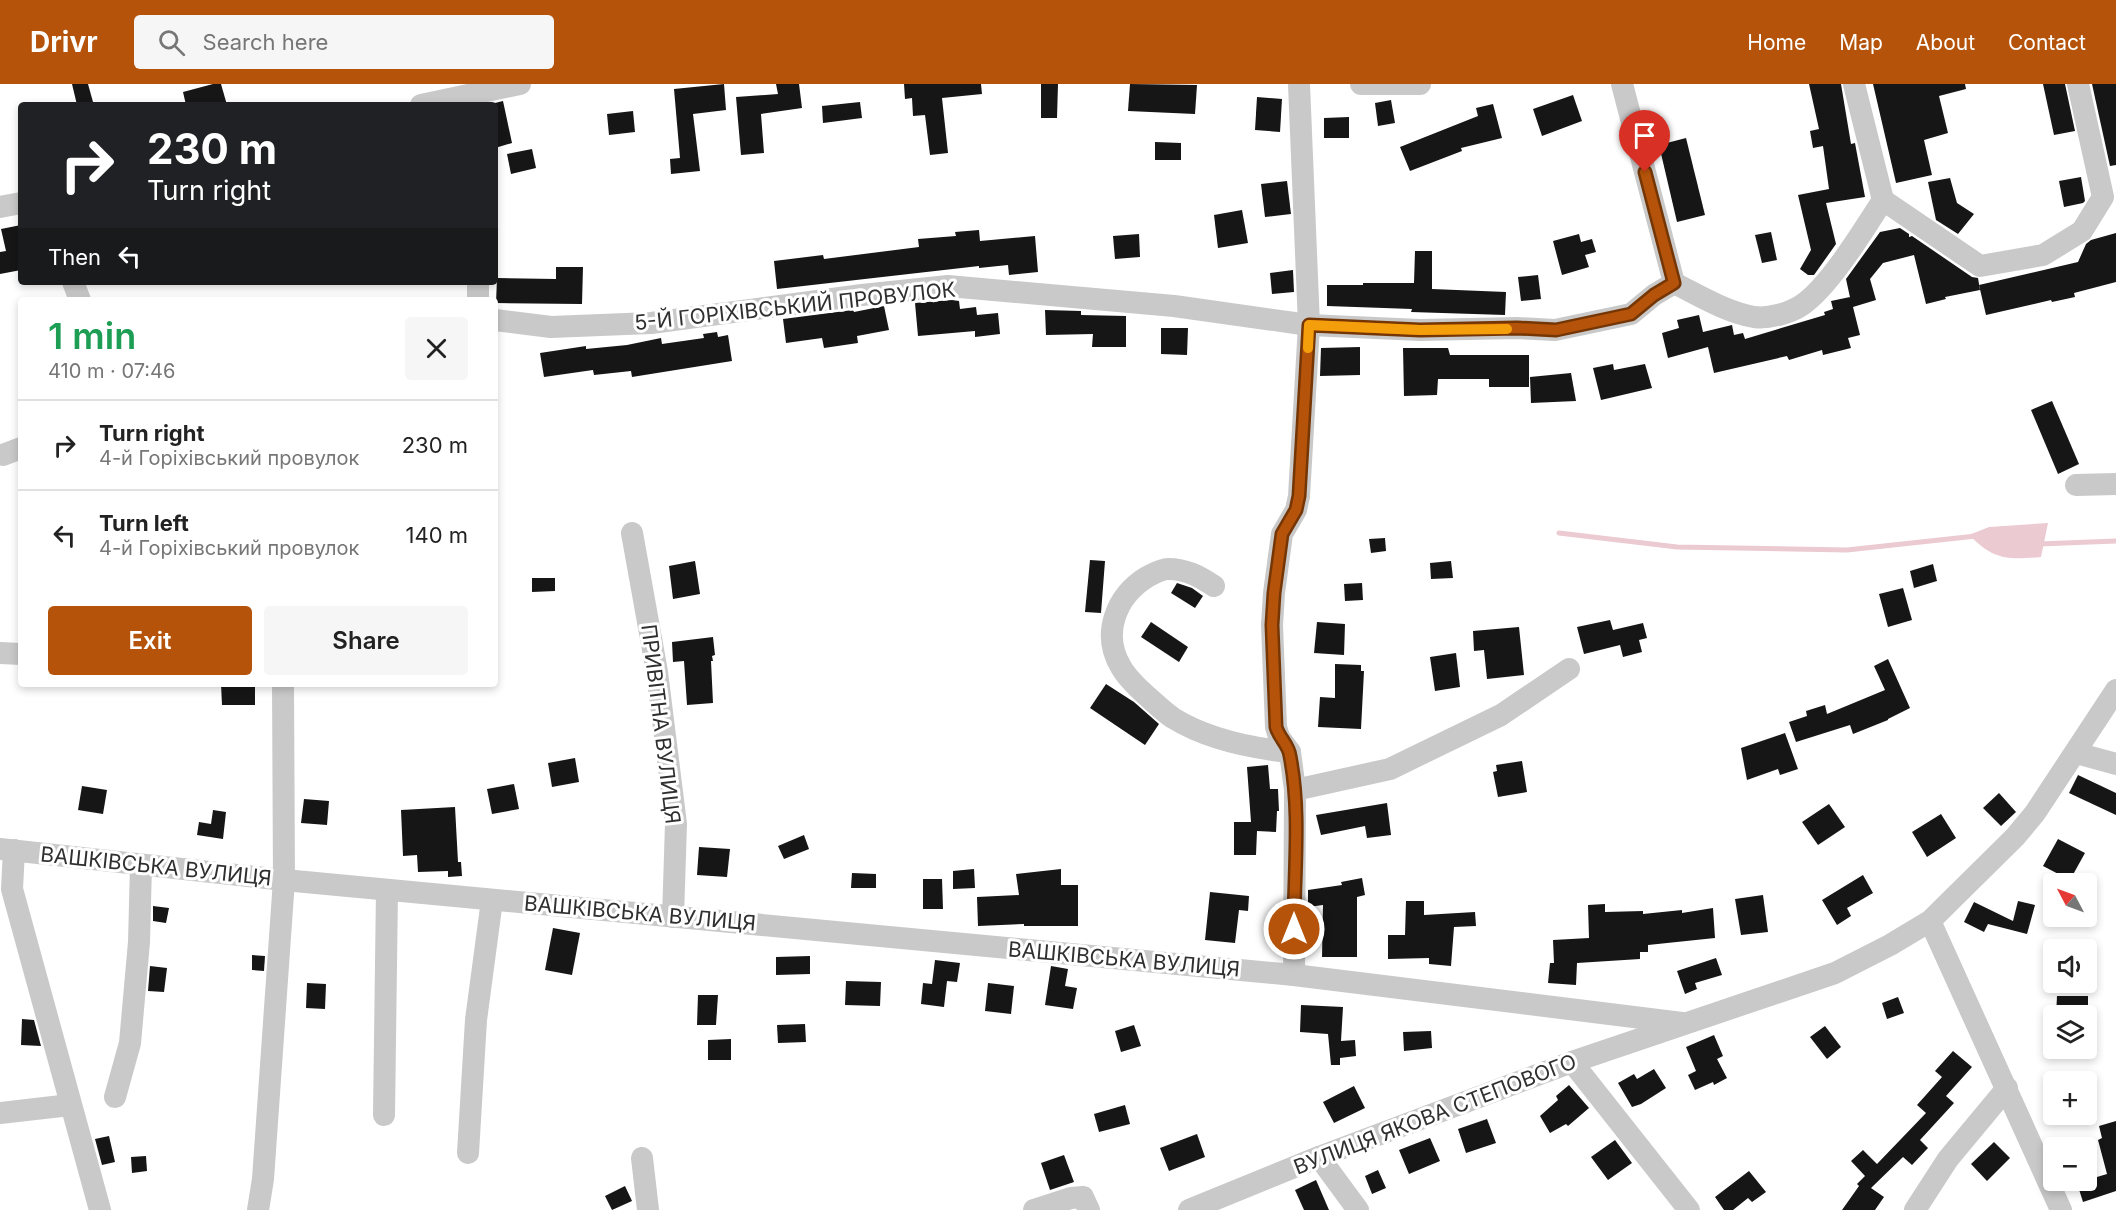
<!DOCTYPE html>
<html lang="en">
<head>
<meta charset="utf-8">
<style>
  :root { --surface:#fff; --page:#f6f6f6; --text:#222; --muted:#767676; --line:#e0e0e0; --accent:#b45309 }
  body { margin:0; font-family:Inter,sans-serif; background:var(--page); color:var(--text); height:100vh; display:flex; flex-direction:column; font-size:22px; white-space:nowrap }
  * { box-sizing:border-box; margin:0 }
  p { font-size:20px; color:var(--muted) }
  .icon { flex:none; width:33px; height:33px; fill:none; stroke:currentColor; stroke-width:2; stroke-linecap:round; stroke-linejoin:round }
  .map { position:relative; flex:1; overflow:hidden }
  .drawer { position:absolute; left:18px; top:213px; width:480px; height:390px; display:flex; flex-direction:column; background:var(--surface); border-radius:6px; box-shadow:0 3px 9px #0003 }
  .drawer>* { flex:none }
  .banner { position:absolute; left:18px; top:18px; width:480px; height:183px; border-radius:6px; box-shadow:0 3px 9px #0003; background:#202124; color:#fff; overflow:hidden }
  .needle { width:39px; rotate:311deg }
  .fabs { position:absolute; left:2043px; top:789px; display:grid; gap:12px }
  .fabs a { display:grid; place-items:center; width:54px; height:54px; border-radius:6px; background:var(--surface); box-shadow:0 3px 9px #0003; font-size:30px }
  .pin { position:absolute; display:grid; place-items:center; width:51px; height:51px; color:#fff; margin:-62px -26px; border-radius:50% 50% 50% 0; rotate:-45deg; box-shadow:0 0 6px #0007 }
  .pin .icon { rotate:45deg }
  .me { position:absolute; width:66px; margin:-33px; rotate:0deg; stroke-linejoin:round; filter:drop-shadow(0 0 4px #0008) }
  .turn { display:flex; align-items:center; gap:21px; height:126px; padding:0 30px; font-size:27px }
  .turn .icon { width:78px; height:78px; stroke-width:2.5 }
  .turn b { display:block; font-size:42px; line-height:51px }
  .then { display:flex; align-items:center; height:57px; padding:0 30px; background:#0003; gap:12px; font-size:22px }
  .round { display:grid; place-items:center; flex:none; width:63px; height:63px; border-radius:6px; background:var(--page) }
  .headline { display:flex; align-items:center; justify-content:space-between; height:102px; padding:0 30px }
  h1 { font-size:36px; font-weight:600; line-height:45px; color:#1e9e55 }
  .action { display:flex; gap:12px; margin-top:auto; padding:12px 30px }
  .action a { flex:1; height:69px; border-radius:6px; background:var(--accent); color:#fff; font-size:24px; font-weight:600; line-height:69px; text-align:center }
  .action a+a { background:var(--page); color:var(--text) }
  ul { padding:0; list-style:none }
  li { display:flex; align-items:center; gap:18px; height:90px; padding:0 30px; border-top:2px solid var(--line) }
  li div { flex:1 }
  li b { display:block; font-size:22px }
  li em { font-style:normal }
  header { display:flex; align-items:center; gap:36px; box-sizing:border-box; height:84px; padding:0 30px; background:var(--accent); color:#fff }
  header strong { font-size:28px }
  nav { display:flex; gap:33px; margin-inline-start:auto; font-size:21px }
  .search { width:420px; height:54px; background:var(--page); display:flex; align-items:center; gap:15px; box-sizing:border-box; padding:0 21px; border-radius:6px; color:var(--muted); font-size:22px }
  .map>svg:first-child { display:block }
  .water { fill:#ebcad1 }
  .lines { fill:none; stroke-linecap:round; stroke-linejoin:round }
  .stream { stroke:#ebcad1; stroke-width:5 }
  .building { fill:#161616 }
  .minor { stroke:#c9c9c9; stroke-width:22 }
  .route-casing { stroke:#753606; stroke-width:15 }
  .route { stroke:#b45309; stroke-width:10 }
  .slow { stroke:#f59e0b; stroke-width:10 }
  .labels { text-anchor:middle; dominant-baseline:central; stroke-width:6; stroke-linejoin:round; paint-order:stroke }
  .street-label { font-size:21px; fill:#2f2f2f; stroke:#fff }
</style>
</head>
<body>
<header>
<strong>Drivr</strong>
<div class="search"><svg class="icon" aria-label="search" viewBox="0 0 24 24"><circle cx="10" cy="10" r="6"/><path d="M15 15l6 6"/></svg>Search here</div>
<nav><a>Home</a><a>Map</a><a>About</a><a>Contact</a></nav>
</header>
<div class="map">
<svg width="2116" height="1126" viewBox="0 0 2116 1126">
  <rect width="100%" height="100%" fill="#fff"/>
  <!-- water -->
  <path class="water" d="M2048,439l-7,34c-34,3 -47,3 -72,-22l20,-8z"/>
  <g class="lines">
    <!-- stream -->
    <g class="stream">
      <polyline points="1559,449 1677,463 1847,466 1976,452"/>
      <polyline points="2039,460 2116,457"/>
    </g>
  </g>
  <!-- building -->
  <g class="building">
    <polygon points="72,0 88,0 93,18 77,21"/>
    <polygon points="213,0 221,0 227,21 186,21 183,8"/>
    <polygon points="724,0 726,26 693,30 700,87 671,90 670,75 680,74 674,5"/>
    <polygon points="776,0 799,0 802,24 761,30 764,69 741,71 736,13 778,10"/>
    <polygon points="904,0 981,0 982,10 942,14 948,69 930,71 925,31 913,32 912,14 905,15"/>
    <polygon points="1041,0 1058,0 1057,34 1041,34"/>
    <polygon points="1130,0 1197,1 1195,30 1128,27"/>
    <polygon points="1809,0 1841,0 1851,60 1855,59 1865,113 1826,119 1836,160 1814,191 1808,191 1800,185 1811,166 1798,111 1829,105 1823,62 1813,64 1810,47 1819,45"/>
    <polygon points="1873,0 1965,0 1966,5 1939,12 1948,49 1924,56 1932,91 1896,99"/>
    <polygon points="2043,0 2065,0 2075,47 2054,51"/>
    <polygon points="2092,0 2116,0 2116,81 2110,82"/>
    <polygon points="1573,11 1582,37 1542,52 1533,25"/>
    <polygon points="1257,13 1282,15 1280,48 1255,46"/>
    <polygon points="1391,16 1395,39 1378,42 1375,19"/>
    <polygon points="503,17 512,59 495,64 495,19"/>
    <polygon points="860,18 862,34 823,39 822,22"/>
    <polygon points="1493,20 1502,54 1461,64 1462,67 1410,87 1400,63 1478,32 1476,24"/>
    <polygon points="633,27 635,48 609,51 607,30"/>
    <polygon points="1349,33 1349,54 1324,54 1324,34"/>
    <polygon points="1686,54 1705,131 1677,138 1659,61"/>
    <polygon points="1155,58 1181,59 1181,76 1155,76"/>
    <polygon points="532,65 536,84 511,90 507,70"/>
    <polygon points="2081,93 2085,117 2083,119 2064,123 2059,97"/>
    <polygon points="1950,94 1957,119 1974,130 1958,150 1936,136 1928,98"/>
    <polygon points="1287,97 1291,130 1265,133 1261,100"/>
    <polygon points="1242,126 1248,159 1218,164 1214,131"/>
    <polygon points="21,141 21,186 0,190 0,168 6,167 1,145"/>
    <polygon points="1900,144 1909,150 1909,153 1912,152 1972,193 1978,194 1980,206 1945,213 1946,215 1926,220 1914,171 1883,179 1870,195 1876,216 1853,223 1860,251 1848,254 1851,264 1823,271 1822,266 1789,276 1787,272 1714,289 1708,263 1668,274 1662,249 1679,244 1677,236 1699,231 1703,248 1732,241 1734,251 1743,249 1745,255 1825,231 1824,228 1833,225 1831,217 1850,213 1851,218 1846,195 1880,148"/>
    <polygon points="979,146 980,157 1035,152 1038,188 1009,191 1008,181 979,184 979,182 777,205 774,177 823,171 824,175 919,163 918,155 956,152 955,148"/>
    <polygon points="1771,148 1777,176 1762,179 1755,151"/>
    <polygon points="2116,149 2116,198 2074,209 2075,213 2052,218 2051,216 1986,231 1979,201 2078,178 2086,160 2091,156"/>
    <polygon points="1139,150 1140,173 1115,175 1113,152"/>
    <polygon points="1579,150 1581,158 1592,155 1596,168 1585,171 1589,183 1562,191 1553,157"/>
    <polygon points="1415,167 1432,167 1432,205 1506,208 1505,231 1411,228 1412,225 1327,222 1327,201 1363,201 1363,199 1414,199"/>
    <polygon points="556,183 583,183 582,220 496,219 497,194 556,195"/>
    <polygon points="1293,186 1294,208 1272,210 1270,189"/>
    <polygon points="1538,191 1541,215 1521,217 1518,193"/>
    <polygon points="952,216 959,217 960,225 976,223 977,231 998,229 1000,250 975,253 975,247 918,252 915,219"/>
    <polygon points="884,222 889,246 857,252 858,259 824,264 822,254 786,259 783,235 853,226 854,228"/>
    <polygon points="1045,226 1081,227 1081,231 1126,232 1126,263 1092,263 1093,250 1046,251"/>
    <polygon points="1161,244 1188,244 1187,271 1161,270"/>
    <polygon points="717,248 718,253 728,251 732,277 632,293 631,287 594,291 593,286 544,293 540,269 586,262 586,265 627,261 661,254 662,260 704,254 703,250"/>
    <polygon points="1360,263 1360,291 1320,292 1321,264"/>
    <polygon points="1403,264 1448,264 1450,271 1529,271 1529,303 1489,303 1489,295 1438,295 1437,311 1404,312"/>
    <polygon points="1613,280 1614,286 1645,280 1652,304 1601,316 1593,284"/>
    <polygon points="1571,289 1576,317 1531,319 1530,293"/>
    <polygon points="2052,317 2079,380 2058,390 2031,326"/>
    <polygon points="1385,454 1386,467 1371,469 1369,455"/>
    <polygon points="1090,476 1105,477 1101,529 1085,528"/>
    <polygon points="695,477 700,510 673,515 669,482"/>
    <polygon points="1451,477 1453,494 1431,495 1430,479"/>
    <polygon points="1933,480 1937,497 1914,504 1910,487"/>
    <polygon points="532,494 555,494 555,507 532,508"/>
    <polygon points="1177,499 1192,504 1203,512 1195,524 1171,509"/>
    <polygon points="1362,499 1363,516 1345,517 1344,500"/>
    <polygon points="1903,504 1912,536 1888,543 1879,510"/>
    <polygon points="1610,536 1613,546 1643,539 1647,554 1639,556 1642,568 1623,573 1620,561 1584,570 1577,543"/>
    <polygon points="1151,538 1188,563 1179,578 1141,553"/>
    <polygon points="1317,538 1345,540 1344,571 1314,569"/>
    <polygon points="1519,543 1524,591 1487,595 1484,566 1474,567 1473,547"/>
    <polygon points="713,553 715,571 712,572 713,577 711,577 713,619 687,621 684,577 673,578 672,558"/>
    <polygon points="1456,569 1460,603 1435,607 1430,573"/>
    <polygon points="1888,575 1910,624 1888,635 1888,636 1853,650 1850,641 1796,658 1789,638 1807,632 1806,627 1825,621 1827,630 1885,606 1874,582"/>
    <polygon points="1335,580 1361,581 1361,587 1364,587 1361,645 1318,643 1320,613 1335,614"/>
    <polygon points="221,600 255,600 255,621 222,621"/>
    <polygon points="1106,600 1134,618 1159,640 1145,661 1090,624"/>
    <polygon points="1785,649 1798,685 1780,691 1778,685 1747,696 1741,664"/>
    <polygon points="575,674 579,698 552,703 548,679"/>
    <polygon points="1522,677 1527,708 1498,713 1493,688 1497,687 1496,681"/>
    <polygon points="1268,681 1270,705 1278,705 1279,727 1277,727 1276,748 1257,747 1256,771 1234,771 1234,738 1251,738 1247,683"/>
    <polygon points="2078,691 2116,709 2116,731 2069,709"/>
    <polygon points="514,700 519,725 492,730 487,705"/>
    <polygon points="82,702 107,706 103,730 78,726"/>
    <polygon points="1999,709 2016,728 2001,742 1983,724"/>
    <polygon points="304,715 329,717 327,741 301,739"/>
    <polygon points="1387,719 1391,751 1367,754 1365,742 1321,751 1316,731"/>
    <polygon points="1829,720 1845,743 1818,761 1802,738"/>
    <polygon points="455,723 458,778 461,778 462,792 448,793 448,787 418,788 417,771 403,772 401,726"/>
    <polygon points="213,726 226,728 223,755 197,751 199,738 211,740"/>
    <polygon points="1941,730 1956,754 1927,773 1912,748"/>
    <polygon points="804,751 809,765 784,775 778,762"/>
    <polygon points="2058,755 2085,769 2070,796 2043,782"/>
    <polygon points="699,763 730,765 727,793 697,791"/>
    <polygon points="974,785 975,804 953,805 953,787"/>
    <polygon points="1061,785 1061,801 1078,801 1078,842 1024,842 1024,840 978,842 977,813 1019,811 1016,790"/>
    <polygon points="852,789 876,790 876,804 851,804"/>
    <polygon points="1863,791 1873,809 1847,824 1851,832 1837,841 1822,816"/>
    <polygon points="1362,794 1365,811 1357,813 1357,873 1322,873 1323,821 1308,823 1308,806 1342,801 1341,798"/>
    <polygon points="923,795 942,795 943,825 923,825"/>
    <polygon points="1210,808 1249,812 1248,827 1239,826 1235,859 1205,856"/>
    <polygon points="1763,811 1768,848 1741,851 1735,815"/>
    <polygon points="1406,817 1424,817 1424,831 1475,828 1476,842 1454,843 1451,882 1429,880 1429,874 1388,875 1388,851 1405,851"/>
    <polygon points="2018,817 2035,821 2027,850 1988,840 1984,848 1964,838 1974,818 2013,837"/>
    <polygon points="1605,820 1605,828 1643,827 1643,830 1682,826 1682,829 1713,824 1715,854 1648,861 1648,868 1640,868 1640,875 1577,879 1576,901 1548,899 1550,879 1554,879 1553,856 1589,854 1588,821"/>
    <polygon points="153,822 169,824 166,839 153,837"/>
    <polygon points="553,844 580,849 572,891 545,886"/>
    <polygon points="252,871 265,872 264,887 252,886"/>
    <polygon points="810,872 810,890 776,891 776,873"/>
    <polygon points="1716,874 1722,891 1695,899 1697,905 1685,910 1677,887"/>
    <polygon points="935,876 960,879 957,898 947,897 944,923 921,920 923,899 932,900"/>
    <polygon points="150,882 167,884 164,908 148,907"/>
    <polygon points="1051,882 1068,885 1065,902 1077,904 1073,925 1045,921"/>
    <polygon points="846,897 881,898 880,922 845,921"/>
    <polygon points="307,899 326,900 325,925 306,924"/>
    <polygon points="988,899 1014,902 1011,930 985,927"/>
    <polygon points="698,911 718,911 716,941 697,941"/>
    <polygon points="2057,912 2088,912 2088,932 2056,932"/>
    <polygon points="1898,913 1904,929 1887,935 1882,919"/>
    <polygon points="1301,921 1343,923 1341,957 1355,956 1356,972 1340,974 1340,981 1331,981 1328,950 1300,948"/>
    <polygon points="22,935 34,936 41,962 21,961"/>
    <polygon points="805,940 806,958 778,959 777,941"/>
    <polygon points="1134,941 1141,962 1121,968 1115,947"/>
    <polygon points="1825,942 1841,963 1827,975 1810,953"/>
    <polygon points="1431,947 1432,964 1404,967 1403,948"/>
    <polygon points="1714,951 1723,972 1717,975 1727,994 1714,1001 1713,998 1695,1006 1688,991 1696,987 1686,963"/>
    <polygon points="731,955 731,976 708,976 708,956"/>
    <polygon points="1953,967 1972,983 1946,1012 1954,1019 1920,1056 1928,1064 1912,1081 1903,1073 1871,1104 1884,1113 1875,1126 1842,1126 1859,1102 1857,1100 1865,1092 1851,1077 1863,1066 1877,1080 1926,1029 1917,1021 1942,993 1935,987"/>
    <polygon points="1654,985 1666,1004 1641,1020 1632,1023 1618,999 1634,990 1637,995"/>
    <polygon points="1569,1001 1589,1024 1568,1042 1566,1040 1550,1049 1540,1032 1558,1016 1556,1012"/>
    <polygon points="1354,1002 1365,1024 1334,1039 1323,1018"/>
    <polygon points="1125,1021 1130,1040 1099,1048 1094,1030"/>
    <polygon points="1487,1035 1496,1059 1466,1069 1458,1045"/>
    <polygon points="2116,1037 2116,1107 2083,1118 2077,1099 2107,1090 2098,1056 2102,1054 2099,1042"/>
    <polygon points="1197,1050 1205,1073 1169,1087 1160,1064"/>
    <polygon points="109,1052 115,1078 102,1081 95,1055"/>
    <polygon points="1430,1054 1440,1077 1409,1090 1399,1066"/>
    <polygon points="1615,1056 1632,1079 1608,1096 1591,1073"/>
    <polygon points="1994,1058 2010,1074 1987,1097 1971,1080"/>
    <polygon points="1064,1071 1074,1098 1050,1106 1041,1079"/>
    <polygon points="146,1072 147,1087 132,1089 131,1073"/>
    <polygon points="1378,1086 1386,1104 1372,1110 1365,1092"/>
    <polygon points="1749,1087 1766,1108 1752,1118 1748,1114 1733,1126 1724,1126 1715,1113"/>
    <polygon points="1316,1096 1329,1126 1304,1126 1295,1106"/>
    <polygon points="625,1102 632,1117 612,1126 605,1112"/>
  </g>
  <g class="lines">
    <!-- minor -->
    <g class="minor">
      <polyline points="1361,0 1420,0"/>
      <polyline points="421,21 520,0"/>
      <polyline points="1883,116 1980,182 2043,171 2082,147 2103,113 2078,0"/>
      <polyline points="0,123 21,119"/>
      <polyline points="73,198 80,216"/>
      <polyline points="478,198 478,216"/>
      <path d="M1674,199c26,13 52,29 80,34 15,2 36,-4 48,-12 28,-19 62,-76 81,-105l-29,-116"/>
      <polyline points="495,236 551,243 651,239 862,211 948,202 1174,222 1309,241 1420,246 1517,244 1555,246 1631,230 1654,211 1674,199 1622,0"/>
      <polyline points="3,371 21,364"/>
      <polyline points="2076,401 2116,400"/>
      <polyline points="632,449 657,588 676,740 673,833"/>
      <path d="M1214,502c-15,-10 -28,-17 -46,-17 -7,0 -15,5 -21,8 -31,19 -46,57 -26,90 6,11 18,22 27,30 8,7 16,15 25,21 34,21 77,30 117,34"/>
      <polyline points="0,569 21,570"/>
      <polyline points="2076,669 2116,680"/>
      <polyline points="1295,706 1390,685 1501,631 1569,585"/>
      <polyline points="0,765 284,796 1294,891 1682,939"/>
      <polyline points="14,766 12,805 100,1126"/>
      <polyline points="1930,837 2061,1126"/>
      <polyline points="1294,891 1295,706 1290,668 1279,653 1276,643 1272,541 1274,509 1282,450 1296,426 1299,412 1309,241 1299,0"/>
      <polyline points="1572,978 1689,1126"/>
      <polyline points="115,1013 130,959 139,858 141,781"/>
      <polyline points="0,1029 70,1021"/>
      <polyline points="384,1031 387,806"/>
      <polyline points="468,1069 476,936 492,816"/>
      <polyline points="1319,1073 1358,1126"/>
      <polyline points="642,1074 648,1126"/>
      <polyline points="258,1126 263,1095 284,796 283,600"/>
      <polyline points="1034,1126 1071,1114 1083,1113 1089,1126"/>
      <polyline points="1189,1126 1319,1073 1572,978 1835,889 1890,861 1930,837 2015,753 2035,729 2116,606"/>
      <polyline points="1915,1126 1948,1075 2007,1004"/>
    </g>
  </g>
  <g class="lines">
    <!-- route casing -->
    <g class="route-casing">
      <path id="route" d="M1294,845c0,-57 7,-117 -4,-173 -1,-11 -11,-18 -14,-29l-4,-102 2,-32 8,-59 14,-24 3,-14 10,-171 111,5 97,-2 39,2 75,-16 23,-19 20,-12 -29,-111"/>
    </g>
    <!-- route -->
    <use href="#route" class="route"/>
    <!-- slow -->
    <polyline class="slow" points="1308,264 1309,241 1420,246 1507,245"/>
  </g>
  <g class="labels">
    <!-- street labels -->
    <g class="street-label">
      <text transform="translate(795 222) rotate(-6)">5-Й ГОРІХІВСЬКИЙ ПРОВУЛОК</text>
      <text transform="translate(661 640) rotate(83)">ПРИВІТНА ВУЛИЦЯ</text>
      <text transform="translate(156 782) rotate(6)">ВАШКІВСЬКА ВУЛИЦЯ</text>
      <text transform="translate(640 829) rotate(5)">ВАШКІВСЬКА ВУЛИЦЯ</text>
      <text transform="translate(1124 875) rotate(5)">ВАШКІВСЬКА ВУЛИЦЯ</text>
      <text transform="translate(1435 1030) rotate(-21)">ВУЛИЦЯ ЯКОВА СТЕПОВОГО</text>
    </g>
  </g>
</svg>
<div class="fabs">
<a><svg class="needle" viewBox="-14 -14 28 28"><path d="M0-13l5 13h-10z" fill="#e53935"/><path d="M0 13l5-13h-10z" fill="#767676"/></svg></a>
<a><svg class="icon" aria-label="sound" viewBox="0 0 24 24"><path d="M4 9h4l5-4v14l-5-4H4zM17 9q2 3 0 6"/></svg></a>
<a><svg class="icon" aria-label="layers" viewBox="0 0 24 24"><path d="M12 4l9 5-9 5-9-5zM3 14l9 5 9-5"/></svg></a>
<a>+</a>
<a>−</a>
</div>
<div class="pin" style="left:1645px;top:88px;background:#d93025"><svg class="icon" aria-label="arrive" viewBox="0 0 24 24"><path d="M6 21V4h12l-3 4 3 4H6"/></svg></div>
<svg class="me" style="left:1294px;top:845px" viewBox="-20 -20 40 40"><circle r="17" fill="#b45309" stroke="#fff" stroke-width="3"/><path d="M0-11L8 9 0 5-8 9z" fill="#fff"/></svg>
<div class="banner">
<div class="turn"><svg class="icon" aria-label="right" viewBox="0 0 24 24"><path d="M7 20v-9h11M14 6l5 5-5 5"/></svg><div><b>230 m</b>Turn right</div></div>
<div class="then">Then<svg class="icon" aria-label="left" viewBox="0 0 24 24"><path d="M17 20v-9H6M10 6l-5 5 5 5"/></svg></div>
</div>
<section class="drawer">
<div class="headline"><div><h1>1 min</h1><p>410 m · 07:46</p></div><a class="round"><svg class="icon" aria-label="close" viewBox="0 0 24 24"><path d="M6 6l12 12M18 6L6 18"/></svg></a></div>
<ul>
<li><svg class="icon" aria-label="right" viewBox="0 0 24 24"><path d="M7 20v-9h11M14 6l5 5-5 5"/></svg><div><b>Turn right</b><p>4-й Горіхівський провулок</p></div><em>230 m</em></li>
<li><svg class="icon" aria-label="left" viewBox="0 0 24 24"><path d="M17 20v-9H6M10 6l-5 5 5 5"/></svg><div><b>Turn left</b><p>4-й Горіхівський провулок</p></div><em>140 m</em></li>
</ul>
<div class="action"><a>Exit</a><a>Share</a></div>
</section>
</div>
</body>
</html>
